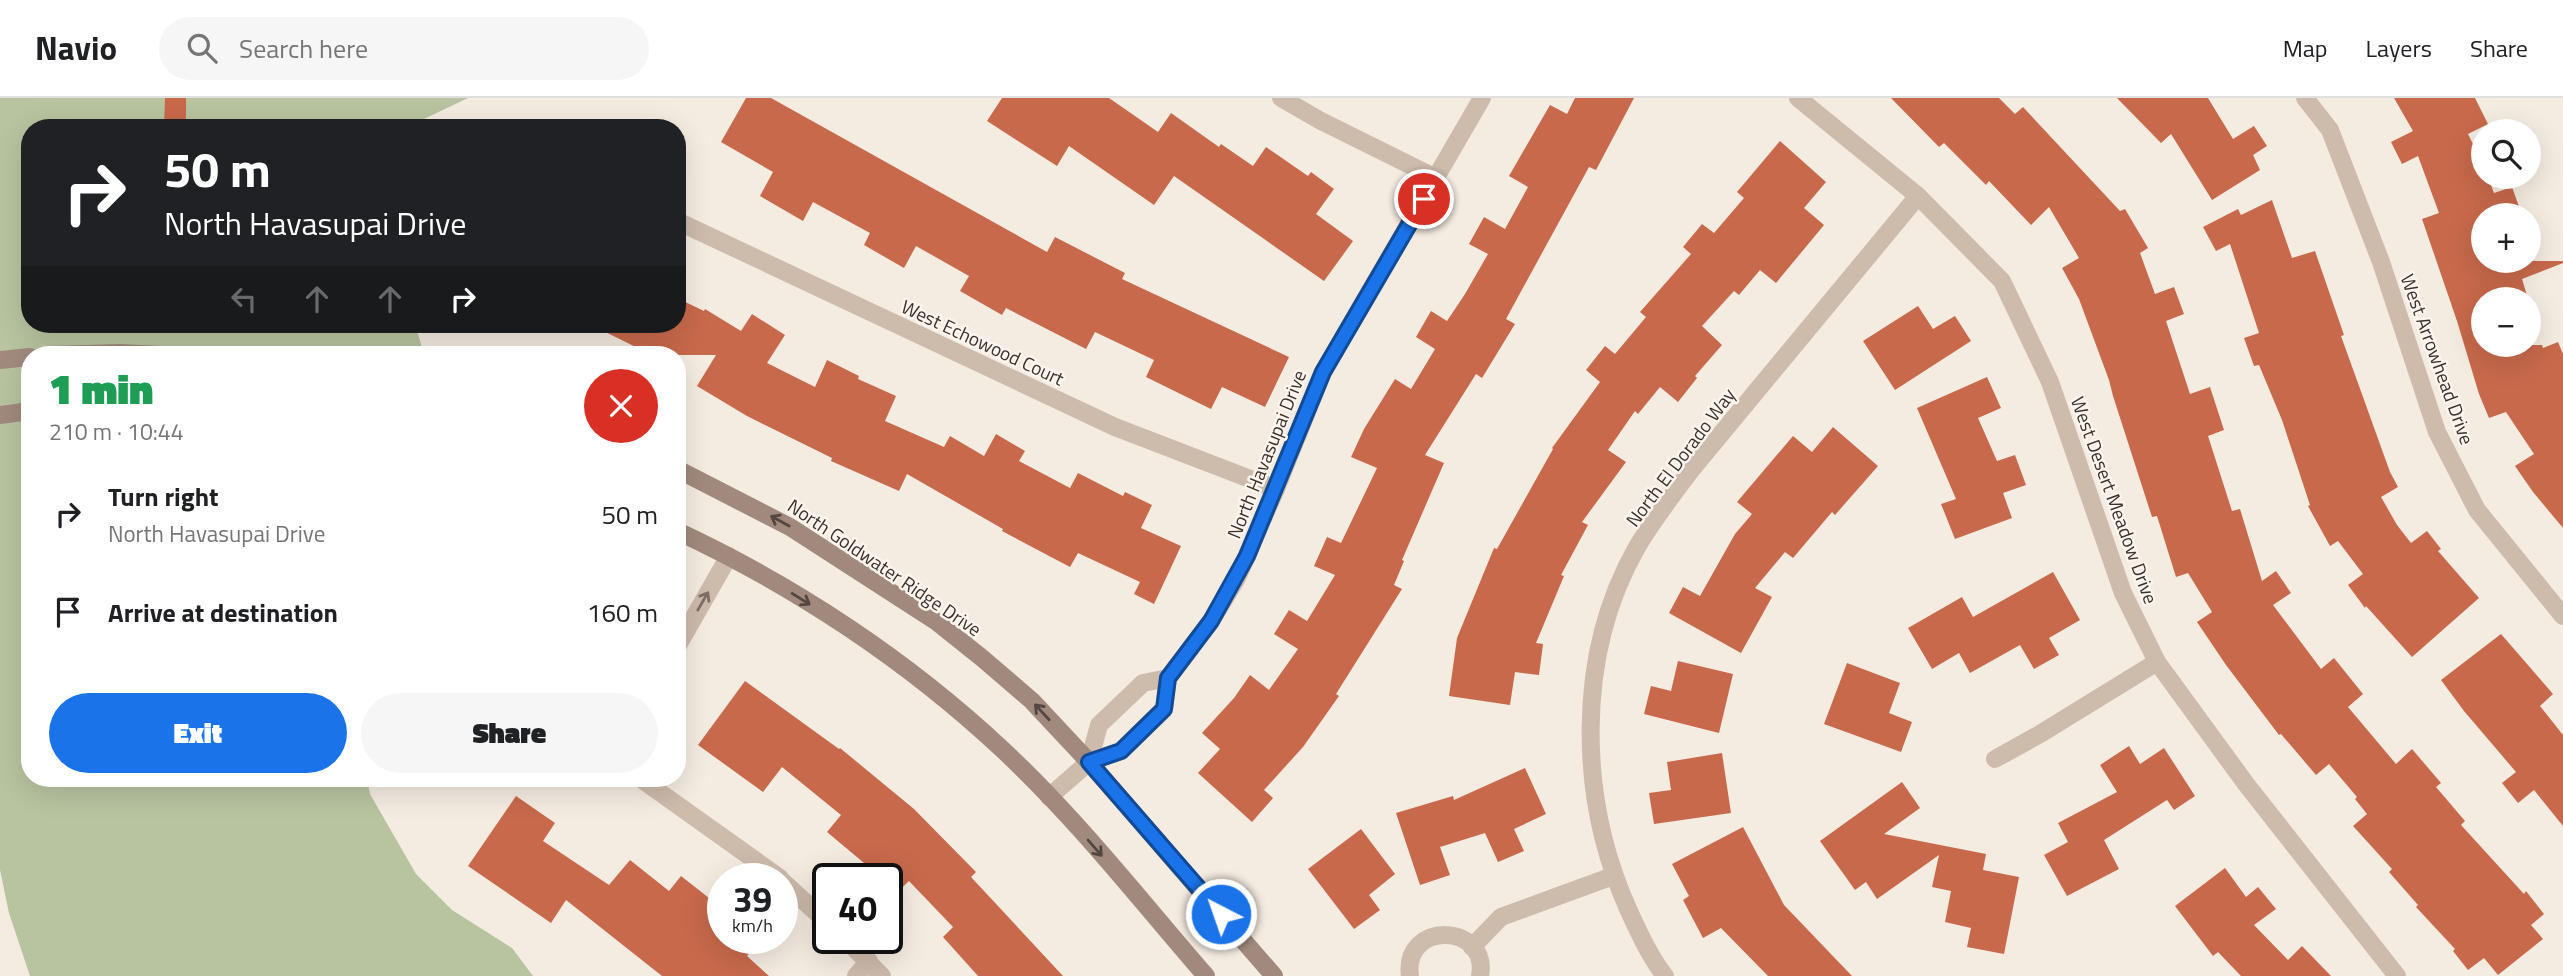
<!DOCTYPE html>
<html lang="en">
<head>
<meta charset="utf-8">
<style>
  :root { --surface:#fff; --page:#f6f6f6; --text:#202124; --muted:#757577; --line:#e0e0e0; --accent:#1a73e8 }
  body { margin:0; font-family:"Titillium Web",sans-serif; background:var(--page); color:var(--text); height:100vh; display:flex; flex-direction:column; font-size:26px; white-space:nowrap }
  * { box-sizing:border-box; margin:0 }
  p { font-size:23px; color:var(--muted) }
  .icon { flex:none; width:38px; height:38px; fill:none; stroke:currentColor; stroke-width:2; stroke-linecap:round; stroke-linejoin:round }
  .map { position:relative; flex:1; overflow:hidden }
  .side { position:absolute; left:21px; top:248px; width:665px; height:441px; display:flex; flex-direction:column; background:var(--surface); border-radius:28px; box-shadow:0 7px 28px #0002 }
  .side>* { flex:none }
  .guide { position:absolute; left:21px; top:21px; width:665px; height:214px; border-radius:28px; box-shadow:0 7px 28px #0002; background:#202124; color:#fff; overflow:hidden }
  .buttons { position:absolute; left:2471px; top:21px; display:grid; gap:14px }
  .buttons a { display:grid; place-items:center; width:70px; height:70px; border-radius:50%; background:var(--surface); box-shadow:0 7px 28px #0002; font-size:35px }
  .speed { position:absolute; left:707px; top:765px; display:flex; gap:14px; font-size:35px; font-weight:700; text-align:center }
  .speed>* { display:grid; place-content:center; width:91px; height:91px; border-radius:50%; background:var(--surface); box-shadow:0 7px 28px #0002; line-height:1 }
  .speed small { font-size:18px; font-weight:400 }
  .speed .limit { border:4px solid #111; border-radius:10px; background:#fff; color:#111 }
  .pin { position:absolute; display:grid; place-items:center; width:60px; height:60px; color:#fff; margin:-30px; border:4px solid #fff; border-radius:50%; box-shadow:0 2px 7px #0007 }
  .me { position:absolute; width:77px; margin:-38px; rotate:319deg; stroke-linejoin:round; filter:drop-shadow(0 0 5px #0008) }
  .turn { display:flex; align-items:center; gap:24px; height:147px; padding:0 28px; font-size:32px }
  .turn .icon { width:91px; height:91px; stroke-width:2.5 }
  .turn b { display:block; font-size:49px; line-height:60px }
  .lanes { display:flex; align-items:center; height:66px; padding:0 28px; background:#0003; justify-content:center; gap:35px; direction:ltr }
  .lanes .off { opacity:.35 }
  .round { display:grid; place-items:center; flex:none; width:74px; height:74px; border-radius:37px; background:var(--page) }
  .head { display:flex; align-items:center; justify-content:space-between; height:119px; padding:0 28px }
  h1 { font-size:42px; font-weight:800; line-height:52px; color:#1e9e55 }
  .button { display:flex; gap:14px; margin-top:auto; padding:14px 28px }
  .button a { flex:1; height:80px; border-radius:42px; background:var(--accent); color:#fff; font-size:28px; font-weight:800; line-height:80px; text-align:center }
  .button a+a { background:var(--page); color:var(--text) }
  ul { padding:0; list-style:none }
  li { display:flex; align-items:center; gap:21px; height:98px; padding:0 28px }
  li div { flex:1 }
  li b { display:block; font-size:26px }
  li em { font-style:normal }
  header { display:flex; align-items:center; gap:42px; box-sizing:border-box; height:98px; padding:0 35px; background:var(--surface); border-bottom:2px solid var(--line) }
  header strong { font-size:33px }
  nav { display:flex; gap:38px; margin-inline-start:auto; font-size:24px }
  .search { width:490px; height:63px; background:var(--page); display:flex; align-items:center; gap:18px; box-sizing:border-box; padding:0 24px; border-radius:38px; color:var(--muted); font-size:26px }
  .map>svg:first-child { display:block }
  .green { fill:#b8c4a0 }
  .building { fill:#c8694b }
  .lines { fill:none; stroke-linecap:round; stroke-linejoin:round }
  .street { stroke:#cdbbac; stroke-width:18 }
  .secondary { stroke:#a18a7d; stroke-width:18 }
  .oneway { stroke:#544640 }
  .oneway2 { stroke:#7d6f65 }
  .route-casing { stroke:#114b97; stroke-width:18 }
  .route { stroke:#1a73e8; stroke-width:12 }
  .labels { text-anchor:middle; dominant-baseline:central; stroke-width:5; stroke-linejoin:round; paint-order:stroke }
  .street-label { font-size:19px; fill:#3b302b; stroke:#fbf5ee }
</style>
</head>
<body>
<header>
<strong>Navio</strong>
<div class="search"><svg class="icon" aria-label="search" viewBox="0 0 24 24"><circle cx="10" cy="10" r="6"/><path d="M15 15l6 6"/></svg>Search here</div>
<nav><a>Map</a><a>Layers</a><a>Share</a></nav>
</header>
<div class="map">
<svg width="2563" height="878" viewBox="0 0 2563 878">
  <rect width="100%" height="100%" fill="#f4ebe1"/>
  <!-- green -->
  <polygon class="green" points="0,0 468,0 405,30 30,30 30,226 415,226 421,246 421,257 30,257 30,681 367,681 370,696 416,776 452,812 512,850 533,878 30,878 9,815 0,772"/>
  <!-- building -->
  <g class="building">
    <polygon points="165,0 186,0 186,30 164,30"/>
    <polygon points="746,0 771,0 1047,154 1055,139 1125,175 1122,181 1289,259 1265,309 1222,289 1211,311 1146,279 1154,262 1095,234 1086,251 1006,210 1002,217 960,193 969,178 916,148 904,170 864,147 870,135 813,104 803,123 760,98 773,74 721,44"/>
    <polygon points="1002,0 1109,0 1158,34 1171,15 1219,49 1221,46 1253,68 1266,49 1308,78 1311,74 1334,91 1316,116 1353,143 1324,183 1174,78 1154,107 1069,48 1057,68 987,23"/>
    <polygon points="1575,0 1634,0 1596,72 1589,69 1506,221 1515,226 1482,280 1476,276 1425,357 1444,365 1402,462 1404,463 1394,487 1402,491 1336,596 1339,598 1303,649 1264,692 1273,700 1252,724 1198,675 1220,651 1202,635 1234,600 1250,577 1269,592 1298,551 1274,536 1289,512 1307,523 1335,477 1314,468 1327,439 1341,445 1377,370 1351,359 1364,331 1395,281 1411,291 1435,251 1416,239 1431,213 1447,223 1465,196 1488,156 1469,146 1484,119 1505,131 1528,89 1509,78 1550,7 1567,16"/>
    <polygon points="1891,0 1999,0 2015,16 2023,9 2120,113 2125,111 2148,150 2140,155 2155,196 2174,189 2184,216 2166,223 2190,296 2210,289 2224,332 2208,338 2232,413 2240,411 2262,483 2276,473 2291,495 2273,507 2321,571 2334,560 2363,596 2348,609 2396,666 2412,651 2441,685 2436,689 2465,723 2461,727 2524,796 2526,793 2544,816 2531,827 2543,841 2498,877 2484,860 2468,872 2453,853 2455,851 2416,809 2418,807 2389,774 2392,771 2353,728 2367,716 2355,701 2357,699 2329,666 2316,677 2281,636 2279,637 2226,567 2197,524 2212,514 2188,475 2176,479 2157,418 2152,419 2113,298 2109,282 2079,201 2062,170 2079,160 2049,109 2031,127 1989,83 1986,87 1944,45 1939,49"/>
    <polygon points="2117,0 2208,0 2233,41 2254,28 2267,48 2253,57 2260,72 2212,102 2171,36 2161,45"/>
    <polygon points="2394,0 2475,0 2488,26 2468,36 2483,66 2483,79 2488,79 2494,95 2512,89 2522,117 2483,117 2483,163 2563,163 2563,165 2522,181 2528,201 2483,201 2483,247 2542,247 2543,250 2558,244 2563,256 2563,430 2533,394 2515,368 2534,356 2506,314 2489,320 2479,296 2457,223 2422,121 2439,115 2418,58 2402,66 2391,44 2413,33"/>
    <polygon points="1780,43 1826,84 1804,110 1824,127 1776,185 1760,172 1739,197 1734,193 1702,228 1722,247 1695,278 1697,280 1678,304 1660,289 1638,316 1635,313 1608,352 1626,364 1582,424 1588,427 1561,477 1564,478 1536,545 1543,546 1539,577 1515,574 1510,607 1449,598 1457,540 1494,450 1497,451 1553,351 1552,350 1600,284 1586,272 1605,248 1615,256 1646,219 1640,214 1691,156 1683,149 1702,126 1714,135 1744,100 1737,94"/>
    <polygon points="2272,102 2292,160 2315,153 2344,237 2341,238 2390,374 2398,389 2381,399 2397,427 2411,445 2427,433 2441,451 2438,453 2479,500 2412,559 2366,508 2365,510 2348,487 2363,476 2338,443 2330,448 2308,408 2310,407 2282,322 2259,267 2254,268 2244,240 2259,235 2230,146 2216,153 2203,129 2238,111 2241,117"/>
    <polygon points="677,200 704,213 705,211 741,233 752,216 785,237 767,265 815,289 827,262 859,278 858,281 896,298 885,323 944,349 950,338 984,358 996,336 1025,353 1019,363 1070,390 1078,375 1123,398 1125,394 1152,407 1141,430 1181,448 1154,506 1134,496 1140,484 1078,455 1070,469 1002,433 1003,431 907,376 899,393 831,363 832,360 747,318 697,288 716,257 652,257 589,226 677,226"/>
    <polygon points="1918,208 1933,231 1955,218 1971,243 1895,292 1863,243"/>
    <polygon points="1987,279 2001,310 1978,320 1997,363 2015,357 2026,387 2003,395 2012,420 1955,441 1941,406 1956,401 1917,310"/>
    <polygon points="1833,329 1878,368 1835,417 1832,414 1793,460 1785,454 1755,490 1772,499 1741,555 1669,515 1683,489 1700,498 1735,436 1752,416 1737,404 1793,338 1812,354"/>
    <polygon points="2053,474 2080,522 2049,540 2059,557 2034,571 2020,547 1970,575 1959,555 1932,571 1908,530 1962,499 1973,519"/>
    <polygon points="2501,536 2553,596 2540,608 2563,637 2563,728 2534,692 2518,705 2502,685 2516,674 2464,613 2441,582"/>
    <polygon points="1678,563 1733,576 1719,635 1644,616 1651,588 1671,593"/>
    <polygon points="1847,565 1900,585 1889,615 1912,624 1901,654 1824,626"/>
    <polygon points="745,583 839,651 840,650 914,711 976,774 971,779 1063,878 978,878 943,839 953,829 909,783 887,804 887,780 882,780 827,734 841,717 782,669 763,694 698,647"/>
    <polygon points="2129,648 2140,666 2164,650 2195,698 2174,712 2167,702 2104,742 2119,771 2067,798 2044,757 2068,744 2058,725 2117,694 2100,667"/>
    <polygon points="1722,655 1731,715 1654,726 1649,695 1671,692 1667,664"/>
    <polygon points="1525,670 1546,716 1514,731 1524,753 1498,764 1485,735 1440,749 1450,777 1420,787 1396,715 1453,698 1454,702"/>
    <polygon points="1902,684 1920,710 1884,736 1986,756 1983,772 2019,779 2004,856 1967,849 1971,830 1945,824 1951,793 1932,789 1939,757 1877,801 1866,784 1855,792 1820,743"/>
    <polygon points="516,698 555,725 543,743 609,787 630,762 669,793 681,778 723,811 723,840 763,840 747,858 769,878 662,878 566,802 551,825 468,768"/>
    <polygon points="1743,729 1784,807 1852,878 1768,878 1721,830 1703,840 1683,802 1689,798 1672,766"/>
    <polygon points="1361,731 1395,776 1369,797 1380,812 1354,831 1308,771"/>
    <polygon points="2225,770 2246,799 2258,789 2276,811 2254,827 2288,862 2302,848 2331,878 2241,878 2218,854 2213,858 2175,808"/>
  </g>
  <g class="lines">
    <!-- street -->
    <g class="street">
      <polyline points="1281,0 1321,23 1436,80"/>
      <polyline points="1798,0 1918,98 2002,183 2050,284 2123,495 2157,564 2246,686 2397,878"/>
      <polyline points="2305,0 2330,32 2381,164 2437,334 2477,412 2563,518"/>
      <polyline points="677,123 1115,329 1276,391"/>
      <polyline points="677,549 729,458"/>
      <polyline points="1995,661 2040,636 2157,564"/>
      <polyline points="1089,664 1099,627 1143,585 1168,580"/>
      <polyline points="641,681 780,780"/>
      <polyline points="1049,699 1089,664 1121,653 1164,611 1168,580 1211,523 1237,480 1276,391 1323,274 1482,0"/>
      <polyline points="782,783 828,825"/>
      <polyline points="844,840 882,878"/>
      <polyline points="1472,849 1501,819 1613,778"/>
      <polyline points="856,878 869,863"/>
      <path d="M1410,878c-8,-56 80,-53 70,0"/>
      <path d="M1665,878c-15,-19 -26,-43 -36,-65 -51,-112 -54,-255 8,-364 16,-27 36,-53 55,-78l226,-273"/>
    </g>
    <!-- secondary -->
    <g class="secondary">
      <polyline points="51,257 121,255 160,257"/>
      <polyline points="0,262 30,259"/>
      <polyline points="0,317 30,313"/>
      <polyline points="677,371 790,429 937,524 982,560 1032,603 1089,664 1274,878"/>
      <path d="M677,433c118,55 231,130 326,219 74,69 137,150 203,226"/>
    </g>
  </g>
  <!-- one-way arrows -->
  <defs><path id="oneway-shaft" d="M-6 0H5M1.5-3L5.5 0L1.5 3" fill="none" stroke-width="1.6" stroke-linecap="round" stroke-linejoin="round" transform="scale(1.75)"/></defs>
  <g class="oneway">
    <use href="#oneway-shaft" transform="translate(780 423) rotate(-151)"/>
    <use href="#oneway-shaft" transform="translate(801 501) rotate(32)"/>
    <use href="#oneway-shaft" transform="translate(1042 614) rotate(-133)"/>
    <use href="#oneway-shaft" transform="translate(1095 750) rotate(49)"/>
  </g>
  <use class="oneway2" href="#oneway-shaft" transform="translate(703 503) rotate(-60)"/>
  <g class="lines">
    <!-- route casing -->
    <g class="route-casing">
      <polyline id="route" points="1221,816 1089,664 1121,653 1164,611 1168,580 1211,523 1247,458 1323,274 1424,101"/>
    </g>
    <!-- route -->
    <use href="#route" class="route"/>
  </g>
  <g class="labels">
    <!-- street labels -->
    <g class="street-label">
      <text transform="translate(983 244) rotate(25)">West Echowood Court</text>
      <text transform="translate(2438 261) rotate(70)">West Arrowhead Drive</text>
      <text transform="translate(1266 356) rotate(-68)">North Havasupai Drive</text>
      <text transform="translate(1680 359) rotate(-53)">North El Dorado Way</text>
      <text transform="translate(2115 402) rotate(70)">West Desert Meadow Drive</text>
      <text transform="translate(885 469) rotate(34)">North Goldwater Ridge Drive</text>
    </g>
  </g>
</svg>
<div class="buttons">
<a><svg class="icon" aria-label="search" viewBox="0 0 24 24"><circle cx="10" cy="10" r="6"/><path d="M15 15l6 6"/></svg></a>
<a>+</a>
<a>−</a>
</div>
<div class="speed"><div>39<small>km/h</small></div><div class="limit">40</div></div>
<div class="pin" style="left:1424px;top:101px;background:#d93025"><svg class="icon" aria-label="arrive" viewBox="0 0 24 24"><path d="M6 21V4h12l-3 4 3 4H6"/></svg></div>
<svg class="me" style="left:1221px;top:816px" viewBox="-20 -20 40 40"><circle r="17" fill="#1a73e8" stroke="#fff" stroke-width="3"/><path d="M0-11L8 9 0 5-8 9z" fill="#fff"/></svg>
<div class="guide">
<div class="turn"><svg class="icon" aria-label="right" viewBox="0 0 24 24"><path d="M7 20v-9h11M14 6l5 5-5 5"/></svg><div><b>50 m</b>North Havasupai Drive</div></div>
<div class="lanes"><svg class="icon off" aria-label="left" viewBox="0 0 24 24"><path d="M17 20v-9H6M10 6l-5 5 5 5"/></svg><svg class="icon off" aria-label="ahead" viewBox="0 0 24 24"><path d="M12 20V5M6 11l6-6 6 6"/></svg><svg class="icon off" aria-label="ahead" viewBox="0 0 24 24"><path d="M12 20V5M6 11l6-6 6 6"/></svg><svg class="icon" aria-label="right" viewBox="0 0 24 24"><path d="M7 20v-9h11M14 6l5 5-5 5"/></svg></div>
</div>
<section class="side">
<div class="head"><div><h1>1 min</h1><p>210 m · 10:44</p></div><a class="round" style="background:#d93025;color:#fff"><svg class="icon" aria-label="close" viewBox="0 0 24 24"><path d="M6 6l12 12M18 6L6 18"/></svg></a></div>
<ul>
<li><svg class="icon" aria-label="right" viewBox="0 0 24 24"><path d="M7 20v-9h11M14 6l5 5-5 5"/></svg><div><b>Turn right</b><p>North Havasupai Drive</p></div><em>50 m</em></li>
<li><svg class="icon" aria-label="arrive" viewBox="0 0 24 24"><path d="M6 21V4h12l-3 4 3 4H6"/></svg><div><b>Arrive at destination</b></div><em>160 m</em></li>
</ul>
<div class="button"><a>Exit</a><a>Share</a></div>
</section>
</div>
</body>
</html>
